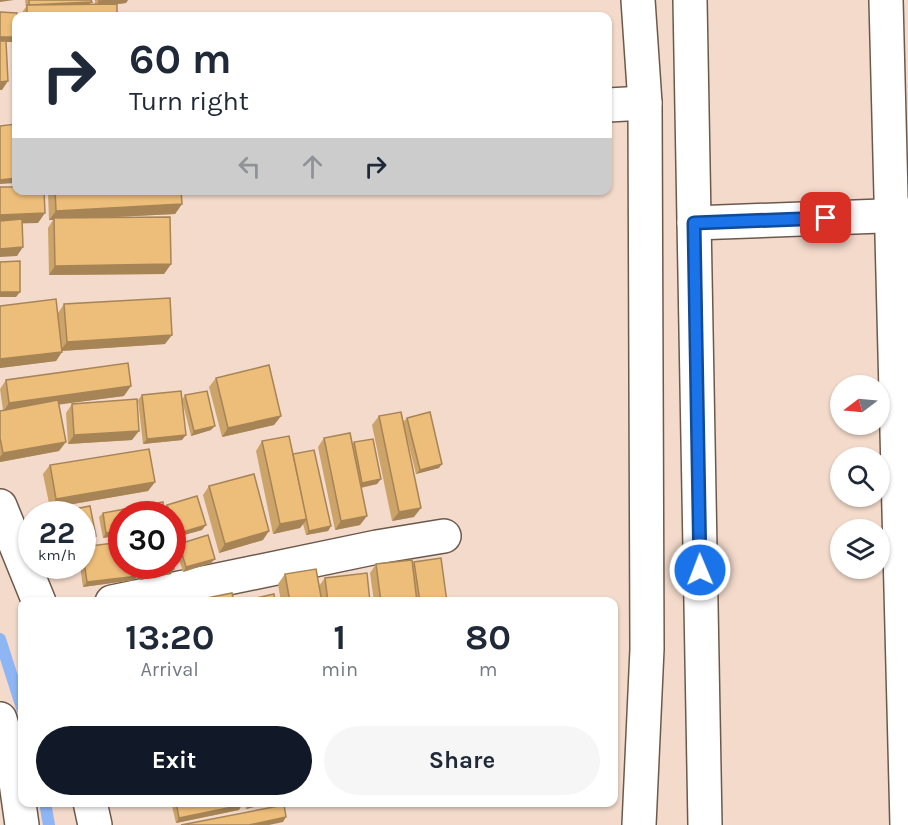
<!DOCTYPE html>
<html lang="en">
<head>
<meta charset="utf-8">
<style>
  :root { --surface:#fff; --page:#f6f6f7; --text:#1f2937; --muted:#747a83; --accent:#111827 }
  body { margin:0; font-family:Karla,sans-serif; background:var(--page); color:var(--text); height:100vh; display:flex; flex-direction:column; font-size:22px; white-space:nowrap }
  * { box-sizing:border-box; margin:0 }
  p { font-size:20px; color:var(--muted) }
  .icon { flex:none; width:33px; height:33px; fill:none; stroke:currentColor; stroke-width:2; stroke-linecap:round; stroke-linejoin:round }
  .map { position:relative; flex:1; overflow:hidden }
  .side { position:absolute; left:18px; top:597px; width:600px; height:210px; display:flex; flex-direction:column; background:var(--surface); border-radius:12px; box-shadow:0 2px 4px #0004 }
  .side>* { flex:none }
  .hud { position:absolute; left:12px; top:12px; width:600px; height:183px; border-radius:12px; box-shadow:0 2px 4px #0004; background:#fff; color:var(--text); overflow:hidden }
  .needle { width:39px; rotate:254deg }
  .controls { position:absolute; left:830px; top:375px; display:grid; gap:12px }
  .controls a { display:grid; place-items:center; width:60px; height:60px; border-radius:50%; background:var(--surface); box-shadow:0 2px 4px #0004; font-size:30px }
  .speed { position:absolute; left:18px; top:501px; display:flex; gap:12px; font-size:30px; font-weight:700; text-align:center }
  .speed>* { display:grid; place-content:center; width:78px; height:78px; border-radius:50%; background:var(--surface); box-shadow:0 2px 4px #0004; line-height:1 }
  .speed small { font-size:15px; font-weight:400 }
  .speed .limit { border:9px solid #d22; background:#fff; color:#111 }
  .pin { position:absolute; display:grid; place-items:center; width:51px; height:51px; color:#fff; margin:-26px; border-radius:12px; box-shadow:0 3px 9px #0006 }
  .me { position:absolute; width:66px; margin:-33px; rotate:359deg; stroke-linejoin:round; filter:drop-shadow(0 0 4px #0008) }
  .turn { display:flex; align-items:center; gap:21px; height:126px; padding:0 18px; font-size:27px }
  .turn .icon { width:78px; height:78px; stroke-width:2.5 }
  .turn b { display:block; font-size:42px; line-height:51px }
  .lanes { display:flex; align-items:center; height:57px; padding:0 18px; background:#0003; justify-content:center; gap:30px; direction:ltr }
  .lanes .off { opacity:.35 }
  .eta { display:flex; justify-content:space-evenly; align-items:center; height:102px; text-align:center }
  .eta b { font-size:36px; font-weight:700; line-height:42px }
  .action { display:flex; gap:12px; margin-top:auto; padding:12px 18px }
  .action a { flex:1; height:69px; border-radius:36px; background:var(--accent); color:#fff; font-size:24px; font-weight:700; line-height:69px; text-align:center }
  .action a+a { background:var(--page); color:var(--text) }
  .map>svg:first-child { display:block }
  .lines { fill:none; stroke-linecap:round; stroke-linejoin:round }
  .stream { stroke:#8eb5f4; stroke-width:12 }
  .minor-casing { stroke:#6d594c; stroke-width:36 }
  .minor { stroke:#fff; stroke-width:33 }
  .wall { fill:#cca369 }
  .shaded-wall { fill:#a68455 }
  .building { fill:#edbd7a; stroke:#a68455; stroke-width:1.5 }
  .route-casing { stroke:#114b97; stroke-width:15 }
  .route { stroke:#1a73e8; stroke-width:10 }
</style>
</head>
<body>
<div class="map">
<svg width="908" height="825" viewBox="0 0 908 825">
  <rect width="100%" height="100%" fill="#f3dacb"/>
  <g class="lines">
    <!-- stream -->
    <g class="stream">
      <polyline points="0,639 22,708"/>
      <polyline points="45,802 49,825"/>
    </g>
    <!-- minor casing -->
    <g class="minor-casing">
      <g id="minor">
        <polyline points="638,0 645,103 647,649 639,825"/>
        <polyline points="690,0 705,825"/>
        <polyline points="886,0 907,825"/>
        <polyline points="608,105 645,103"/>
        <polyline points="694,223 908,215"/>
        <polyline points="0,506 39,602"/>
        <polyline points="112,602 377,547 444,536"/>
        <polyline points="0,719 14,768 22,825"/>
        <polyline points="90,802 95,825"/>
      </g>
    </g>
    <!-- minor -->
    <use href="#minor" class="minor"/>
  </g>
  <!-- wall -->
  <g class="wall">
    <polygon points="25,0 91,0 89,5 95,4 95,0 128,0 126,3 117,4 117,16 20,16 20,15 26,7"/>
    <polygon points="51,190 181,190 182,204 175,214 94,218 171,264 164,274 49,275 48,228 53,220 49,220 48,195"/>
    <polygon points="64,304 165,344 62,351 56,361 0,368 0,306 58,313"/>
    <polygon points="216,378 281,416 274,425 222,437 209,387"/>
    <polygon points="6,380 124,396 59,404 59,451 0,462 0,411 3,410 0,389"/>
    <polygon points="142,395 182,440 143,444 138,400"/>
    <polygon points="185,395 211,430 191,436 182,400"/>
    <polygon points="72,404 132,440 68,444 66,413"/>
    <polygon points="379,416 414,517 392,521 372,425"/>
    <polygon points="407,418 439,468 416,474 403,422"/>
    <polygon points="324,438 352,445 354,442 381,479 377,484 361,488 360,525 335,530 318,447"/>
    <polygon points="262,441 293,454 331,526 328,531 306,535 303,524 300,528 273,534 256,451"/>
    <polygon points="50,465 155,482 148,491 50,508 43,474"/>
    <polygon points="209,486 263,540 219,553 203,495"/>
    <polygon points="167,505 202,530 173,538 172,514 166,514 164,509"/>
    <polygon points="103,513 122,514 122,535 103,538 99,517"/>
    <polygon points="179,544 211,563 183,572 176,549"/>
    <polygon points="82,547 134,580 83,587 80,566 82,566"/>
    <polygon points="414,562 447,602 374,602 370,573 376,564 413,564"/>
    <polygon points="137,566 172,566 171,574 140,580"/>
    <polygon points="285,574 319,586 325,578 370,602 281,602 278,584"/>
    <polygon points="171,802 242,802 239,810 176,823"/>
    <polygon points="245,802 275,802 246,809"/>
  </g>
  <!-- shaded-wall -->
  <g class="shaded-wall">
    <polygon points="0,0 14,0 0,2"/>
    <polygon points="114,0 128,0 126,3 95,7 99,2"/>
    <polygon points="92,2 88,6 27,10 29,5"/>
    <polygon points="0,37 16,37 12,42 0,42"/>
    <polygon points="8,81 2,90 0,90 0,82"/>
    <polygon points="16,178 16,183 0,184 0,180"/>
    <polygon points="182,204 175,214 54,220 54,218 53,220 49,220 56,211"/>
    <polygon points="45,213 38,223 0,224 0,215"/>
    <polygon points="23,247 17,256 0,257 0,249"/>
    <polygon points="171,264 164,274 49,275 55,266"/>
    <polygon points="0,292 20,292 16,297 0,297"/>
    <polygon points="172,335 165,344 60,351 67,342"/>
    <polygon points="62,352 56,361 0,368 0,359"/>
    <polygon points="131,386 124,396 3,412 9,403"/>
    <polygon points="281,416 274,425 222,437 228,428"/>
    <polygon points="215,426 211,430 191,436 194,431"/>
    <polygon points="139,431 132,440 68,444 74,435"/>
    <polygon points="186,435 182,440 143,444 147,439"/>
    <polygon points="66,442 59,451 0,462 0,457 3,453"/>
    <polygon points="442,464 439,468 416,474 420,470"/>
    <polygon points="381,479 377,484 359,488 362,483"/>
    <polygon points="155,482 148,491 50,508 56,499"/>
    <polygon points="421,508 414,517 392,521 399,512"/>
    <polygon points="367,516 360,525 335,530 341,521"/>
    <polygon points="307,519 300,528 273,534 280,524"/>
    <polygon points="206,525 202,530 173,538 176,534"/>
    <polygon points="331,526 328,531 306,535 309,531"/>
    <polygon points="122,531 122,535 103,538 106,533"/>
    <polygon points="269,531 263,540 219,553 225,544"/>
    <polygon points="96,536 93,540 82,542 82,538"/>
    <polygon points="215,559 211,563 183,572 186,567"/>
    <polygon points="174,569 171,574 140,580 143,575"/>
    <polygon points="138,576 134,580 83,587 87,582"/>
    <polygon points="258,802 275,802 246,809 250,804"/>
    <polygon points="242,805 239,810 176,823 179,818"/>
    <polygon points="286,817 283,822 269,825 249,825"/>
  </g>
  <!-- building -->
  <g class="building">
    <polygon points="29,0 91,0 92,2 29,5"/>
    <polygon points="99,0 114,0 99,2"/>
    <polygon points="117,4 117,16 27,16 27,5"/>
    <polygon points="0,12 17,13 16,37 0,37"/>
    <polygon points="0,41 6,41 8,81 0,82"/>
    <polygon points="16,124 16,178 0,180 0,126"/>
    <polygon points="0,187 16,187 16,190 44,190 45,213 0,215"/>
    <polygon points="55,190 181,190 182,204 56,211"/>
    <polygon points="170,217 171,264 55,266 54,218"/>
    <polygon points="22,219 23,247 0,249 0,221"/>
    <polygon points="20,261 20,292 0,292 0,262"/>
    <polygon points="170,298 172,335 67,342 64,304"/>
    <polygon points="56,299 62,352 0,359 0,306"/>
    <polygon points="128,363 131,386 9,403 6,380"/>
    <polygon points="269,365 281,416 228,428 216,378"/>
    <polygon points="181,391 186,435 147,439 142,395"/>
    <polygon points="207,391 215,426 194,431 185,395"/>
    <polygon points="137,399 139,431 74,435 72,404"/>
    <polygon points="58,400 66,442 3,453 0,438 0,411"/>
    <polygon points="401,412 421,508 399,512 379,416"/>
    <polygon points="430,412 442,464 420,470 407,418"/>
    <polygon points="350,433 367,516 341,521 324,438"/>
    <polygon points="289,436 307,519 280,524 262,441"/>
    <polygon points="373,439 381,479 362,483 354,442"/>
    <polygon points="149,449 155,482 56,499 50,465"/>
    <polygon points="314,450 331,526 309,531 293,454"/>
    <polygon points="254,474 269,531 225,544 209,486"/>
    <polygon points="197,496 206,525 176,534 172,521 172,514 171,514 167,505"/>
    <polygon points="163,502 164,514 122,514 122,531 106,533 103,513"/>
    <polygon points="90,506 96,536 82,538 82,514 49,514"/>
    <polygon points="208,535 215,559 186,567 179,544"/>
    <polygon points="122,542 122,566 137,566 138,576 87,582 82,547"/>
    <polygon points="441,558 447,602 420,602 414,562"/>
    <polygon points="412,560 417,602 381,602 376,564"/>
    <polygon points="172,562 174,569 143,575 141,566 172,566"/>
    <polygon points="316,569 322,602 290,602 285,574"/>
    <polygon points="367,573 370,602 328,602 325,578"/>
    <polygon points="232,593 234,602 187,602"/>
    <polygon points="274,594 275,602 239,602"/>
    <polygon points="176,802 242,802 242,805 179,818"/>
    <polygon points="284,805 286,817 249,825 181,825"/>
  </g>
  <g class="lines">
    <!-- route casing -->
    <g class="route-casing">
      <polyline id="route" points="700,570 694,223 826,218"/>
    </g>
    <!-- route -->
    <use href="#route" class="route"/>
  </g>
</svg>
<div class="controls">
<a><svg class="needle" viewBox="-14 -14 28 28"><path d="M0-13l5 13h-10z" fill="#e53935"/><path d="M0 13l5-13h-10z" fill="#747a83"/></svg></a>
<a><svg class="icon" aria-label="search" viewBox="0 0 24 24"><circle cx="10" cy="10" r="6"/><path d="M15 15l6 6"/></svg></a>
<a><svg class="icon" aria-label="layers" viewBox="0 0 24 24"><path d="M12 4l9 5-9 5-9-5zM3 14l9 5 9-5"/></svg></a>
</div>
<div class="speed"><div>22<small>km/h</small></div><div class="limit">30</div></div>
<div class="pin" style="left:826px;top:218px;background:#d93025"><svg class="icon" aria-label="arrive" viewBox="0 0 24 24"><path d="M6 21V4h12l-3 4 3 4H6"/></svg></div>
<svg class="me" style="left:700px;top:570px" viewBox="-20 -20 40 40"><circle r="17" fill="#1a73e8" stroke="#fff" stroke-width="3"/><path d="M0-11L8 9 0 5-8 9z" fill="#fff"/></svg>
<div class="hud">
<div class="turn"><svg class="icon" aria-label="right" viewBox="0 0 24 24"><path d="M7 20v-9h11M14 6l5 5-5 5"/></svg><div><b>60 m</b>Turn right</div></div>
<div class="lanes"><svg class="icon off" aria-label="left" viewBox="0 0 24 24"><path d="M17 20v-9H6M10 6l-5 5 5 5"/></svg><svg class="icon off" aria-label="ahead" viewBox="0 0 24 24"><path d="M12 20V5M6 11l6-6 6 6"/></svg><svg class="icon" aria-label="right" viewBox="0 0 24 24"><path d="M7 20v-9h11M14 6l5 5-5 5"/></svg></div>
</div>
<section class="side">
<div class="eta">
<div><b>13:20</b><p>Arrival</p></div>
<div><b>1</b><p>min</p></div>
<div><b>80</b><p>m</p></div>
</div>
<div class="action"><a>Exit</a><a>Share</a></div>
</section>
</div>
</body>
</html>
